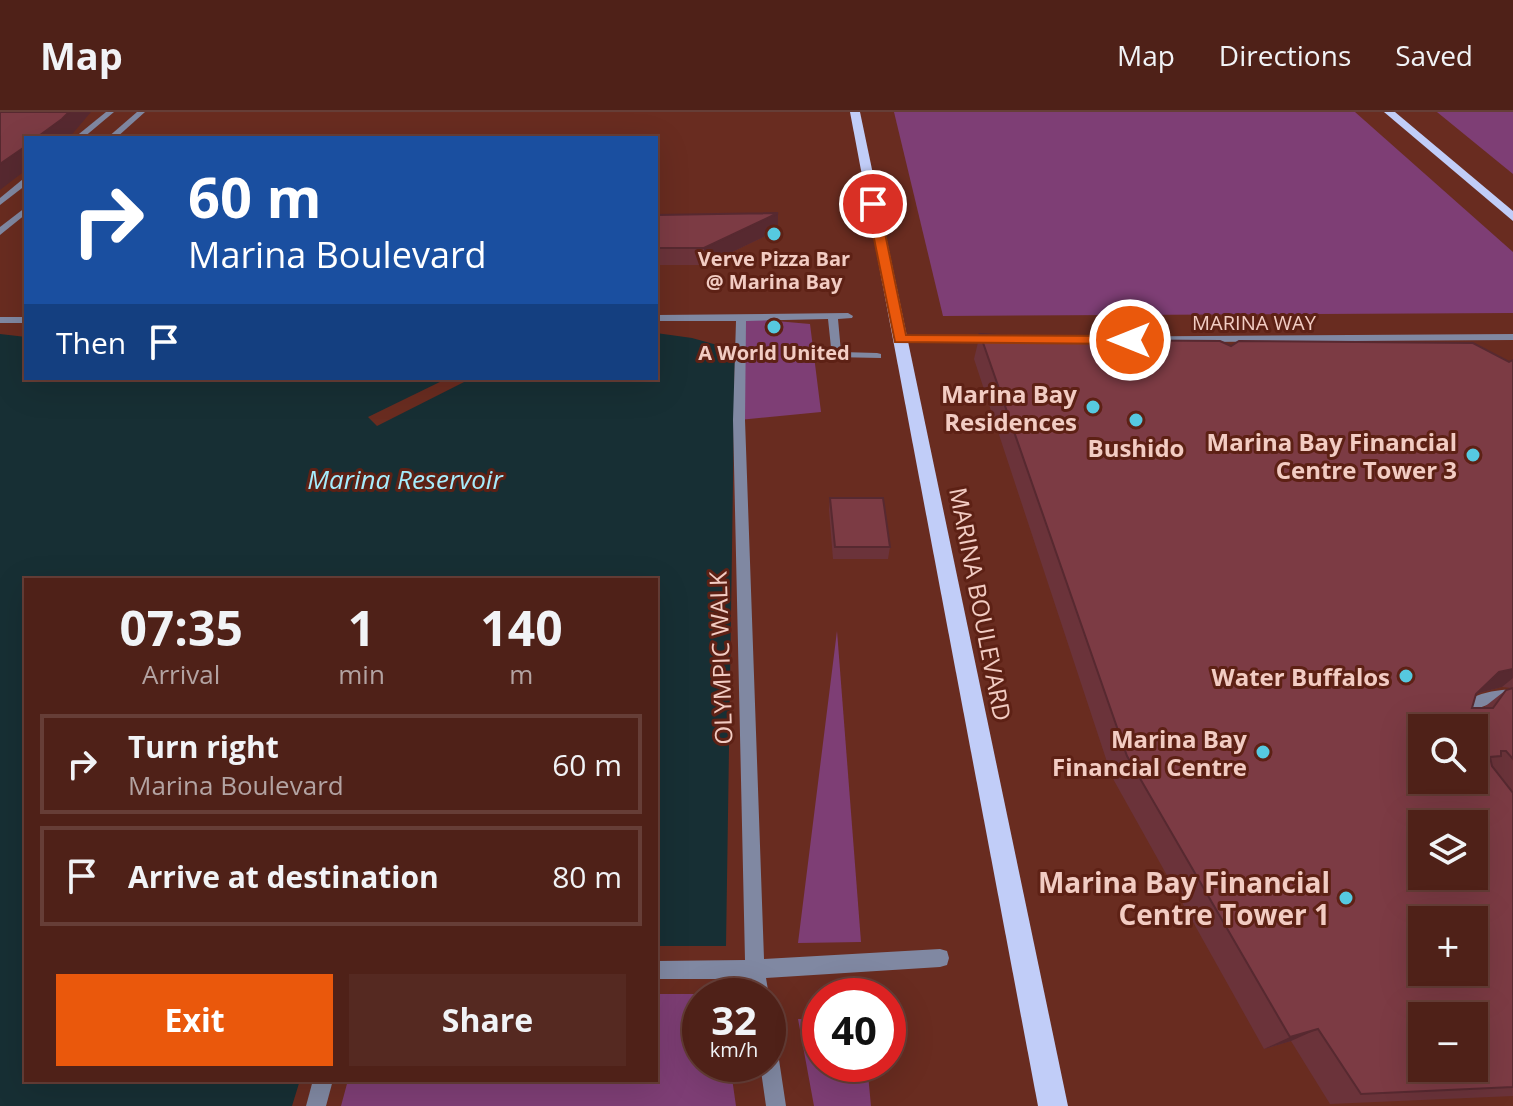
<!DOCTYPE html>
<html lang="en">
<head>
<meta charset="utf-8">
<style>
  :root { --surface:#4f2118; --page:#552921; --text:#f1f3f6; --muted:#b3a3a2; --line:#663e37; --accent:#ea580c }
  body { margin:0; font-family:"Open Sans",sans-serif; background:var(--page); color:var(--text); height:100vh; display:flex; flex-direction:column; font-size:30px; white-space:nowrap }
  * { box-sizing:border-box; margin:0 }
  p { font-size:26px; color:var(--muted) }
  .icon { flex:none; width:44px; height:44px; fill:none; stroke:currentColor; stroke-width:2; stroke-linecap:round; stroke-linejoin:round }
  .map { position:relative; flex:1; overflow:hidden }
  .details { position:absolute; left:24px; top:466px; width:634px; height:504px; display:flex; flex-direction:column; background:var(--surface); border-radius:0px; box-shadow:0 8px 32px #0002,0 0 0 2px var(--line) }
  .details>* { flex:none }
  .banner { position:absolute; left:24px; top:24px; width:634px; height:244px; border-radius:0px; box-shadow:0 8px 32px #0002,0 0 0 2px var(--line); background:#1a4fa0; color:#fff; overflow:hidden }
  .fabs { position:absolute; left:1408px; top:602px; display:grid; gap:16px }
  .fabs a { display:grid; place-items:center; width:80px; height:80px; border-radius:0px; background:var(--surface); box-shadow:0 8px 32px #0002,0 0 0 2px var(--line); font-size:40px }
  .speed { position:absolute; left:682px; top:866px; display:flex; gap:16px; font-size:40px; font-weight:700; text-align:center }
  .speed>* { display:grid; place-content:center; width:104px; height:104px; border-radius:50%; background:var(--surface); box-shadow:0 8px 32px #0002,0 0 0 2px var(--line); line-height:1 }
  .speed small { font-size:20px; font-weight:400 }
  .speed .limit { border:12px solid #d22; background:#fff; color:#111 }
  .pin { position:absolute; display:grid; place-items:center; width:68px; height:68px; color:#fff; margin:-34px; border:4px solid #fff; border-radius:50%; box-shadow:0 2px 8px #0007 }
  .me { position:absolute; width:88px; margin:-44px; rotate:270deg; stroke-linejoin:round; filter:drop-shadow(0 0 6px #0008) }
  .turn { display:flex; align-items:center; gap:28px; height:168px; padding:0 32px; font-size:36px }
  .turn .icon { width:104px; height:104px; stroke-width:2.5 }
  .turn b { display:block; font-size:56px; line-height:68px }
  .then { display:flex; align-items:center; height:76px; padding:0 32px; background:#0003; gap:16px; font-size:30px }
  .eta { display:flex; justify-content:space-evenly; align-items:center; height:136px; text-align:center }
  .eta b { font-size:48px; font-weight:700; line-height:56px }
  .action { display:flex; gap:16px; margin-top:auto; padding:16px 32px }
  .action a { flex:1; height:92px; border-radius:0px; background:var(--accent); color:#fff; font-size:32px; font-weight:700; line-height:92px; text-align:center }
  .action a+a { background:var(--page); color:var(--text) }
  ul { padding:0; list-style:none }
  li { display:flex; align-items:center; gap:24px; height:100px; margin:0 16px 12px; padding:0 16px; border:4px solid var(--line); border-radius:0px }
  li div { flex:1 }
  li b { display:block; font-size:30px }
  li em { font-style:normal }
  header { display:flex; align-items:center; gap:48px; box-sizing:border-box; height:112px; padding:0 40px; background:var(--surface); border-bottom:2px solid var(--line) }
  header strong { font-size:38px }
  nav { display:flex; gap:44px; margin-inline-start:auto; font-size:28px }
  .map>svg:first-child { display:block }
  .green { fill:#7e3e75 }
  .water { fill:#172f34 }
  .pier { fill:#692c20 }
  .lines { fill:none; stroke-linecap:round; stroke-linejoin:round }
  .minor { fill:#8088a2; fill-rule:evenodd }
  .major { fill:#c1cdf8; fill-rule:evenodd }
  .wall { fill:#6b333a; fill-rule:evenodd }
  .shaded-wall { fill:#572930 }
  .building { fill:#7c3b44; stroke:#572930; stroke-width:2; fill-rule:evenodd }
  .route { fill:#ea580c; stroke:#983908; stroke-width:2 }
  .poi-dot { fill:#56c9e0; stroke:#5d2115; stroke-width:3 }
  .labels { text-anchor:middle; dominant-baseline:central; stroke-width:6; stroke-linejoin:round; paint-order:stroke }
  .far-poi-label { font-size:20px; font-weight:bold; fill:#f2ccc3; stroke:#5d2115 }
  .far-street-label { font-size:20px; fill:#f2ccc3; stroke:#5d2115 }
  .poi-label { font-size:24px; font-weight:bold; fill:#f2ccc3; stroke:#5d2115; text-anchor:end }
  .street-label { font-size:24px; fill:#f2ccc3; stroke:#5d2115 }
  .water-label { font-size:26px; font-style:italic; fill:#a5ecfc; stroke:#5d2115 }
  .near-poi-label { font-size:28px; font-weight:bold; fill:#f2ccc3; stroke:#5d2115; text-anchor:end }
</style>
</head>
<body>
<header>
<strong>Map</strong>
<nav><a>Map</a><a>Directions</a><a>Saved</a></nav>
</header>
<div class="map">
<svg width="1513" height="994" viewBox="0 0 1513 994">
  <rect width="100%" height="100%" fill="#692c20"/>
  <!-- green -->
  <g class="green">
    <polygon points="894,0 1355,0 1513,140 1513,201 943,204"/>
    <polygon points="1437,0 1513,0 1513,62"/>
    <polygon points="741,206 810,212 821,300 739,308"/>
    <polygon points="837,519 861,830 798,831"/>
    <polygon points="656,882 721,882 700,884 700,952 730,952 736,994 341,994 348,968 656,968"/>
    <polygon points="798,907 820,907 820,952 867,952 871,994 814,994"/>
  </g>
  <!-- water -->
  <polygon class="water" points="656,221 692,226 735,238 726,834 656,834 656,468 26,468 26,968 300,968 292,994 0,994 0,222 26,225 26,266 656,266"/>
  <!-- pier -->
  <polygon class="pier" points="448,266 472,266 377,314 368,305"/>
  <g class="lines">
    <!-- minor -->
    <g class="minor">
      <polygon points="106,0 114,0 83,26 74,26"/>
      <polygon points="137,0 145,0 116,26 107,26"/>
      <polygon points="23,67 26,67 26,73 0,93 0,86"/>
      <polygon points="26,95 26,102 0,123 0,115"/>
      <polygon points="848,201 853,204 852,206 838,207 841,240 877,241 881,242 881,246 832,245 828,207 746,209 745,308 764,847 940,837 947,839 949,846 947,853 940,855 766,866 769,884 768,886 749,884 747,867 656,867 656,849 745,848 733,308 736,209 656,209 656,203"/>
      <rect x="0" y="205" width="26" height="6"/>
      <polygon points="1513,222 1513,228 1061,231 1056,228 1061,225"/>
      <polygon points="900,224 997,224 1002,227 997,230 896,229 895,227"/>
      <path d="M1513,577v12c-21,2 -44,4 -50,27h-16c10,-31 36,-37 66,-39z"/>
      <polygon points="768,931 775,934 778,941 786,994 766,994 760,952 768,952"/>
      <polygon points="313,968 333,968 326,994 306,994"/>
    </g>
    <!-- major -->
    <g class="major">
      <polygon points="850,0 860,0 1068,994 1038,994"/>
      <polygon points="1384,0 1395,0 1513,99 1513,109"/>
    </g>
  </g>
  <!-- wall -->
  <g class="wall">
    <polygon points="656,103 778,118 705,153 656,153"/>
    <path d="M980,222l251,12 278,16 4,-2v736l-183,8 -39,-63 -27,8 -152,-272 -138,-418zM1502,575l10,1 -6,2 -23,18h-11l4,-14z"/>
    <polygon points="830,386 890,435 888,447 833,447 829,398"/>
  </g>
  <!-- shaded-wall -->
  <g class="shaded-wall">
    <polygon points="69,0 91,0 69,26 36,26"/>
    <polygon points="26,34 26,58 0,78 0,52"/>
    <polygon points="778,101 778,118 705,153 704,136"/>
    <polygon points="1513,557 1513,566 1502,575 1471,583 1499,560"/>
    <polygon points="1318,917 1291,929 1264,937 1290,925"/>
  </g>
  <!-- building -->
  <g class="building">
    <polygon points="0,0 69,0 62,7 36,26 26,26 26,34 0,52"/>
    <polygon points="778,101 704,136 656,136 656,103"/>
    <path d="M980,222l103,6 137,1 11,5 8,-5 234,2 36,19 4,-2v309l-14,3 -23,22 -4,14h21l13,-18 7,-2v71l-7,-8h-5v5l-11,1 2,9 21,27v294l-152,7 -43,-65 -28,8 -163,-281zM1422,616h52v52h-52zM1422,712h52v52h-52zM1422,808h52v52h-52zM1422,904h52v52h-52z"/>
    <polygon points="830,386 883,386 890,435 835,435"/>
  </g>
  <!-- route -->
  <polygon class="route" points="873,89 879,92 906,223 1130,224 1137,228 1130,232 895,230 867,92"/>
  <!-- markers -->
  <g class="poi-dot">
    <circle cx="774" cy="122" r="8"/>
    <circle cx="774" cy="215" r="8"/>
    <circle cx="1093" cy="295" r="8"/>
    <circle cx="1136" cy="308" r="8"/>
    <circle cx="1473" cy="343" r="8"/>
    <circle cx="1406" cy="564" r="8"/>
    <circle cx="1263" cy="640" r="8"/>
    <circle cx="1346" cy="786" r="8"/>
  </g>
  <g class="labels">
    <!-- far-poi labels -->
    <g class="far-poi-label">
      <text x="774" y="146">Verve Pizza Bar<tspan x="774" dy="23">@ Marina Bay</tspan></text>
      <text x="774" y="240">A World United</text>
    </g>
    <!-- far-street labels -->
    <g class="far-street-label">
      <text x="1254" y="210">MARINA WAY</text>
    </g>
    <!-- poi labels -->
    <g class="poi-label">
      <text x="1077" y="281">Marina Bay<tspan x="1077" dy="28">Residences</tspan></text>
      <text x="1457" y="329">Marina Bay Financial<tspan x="1457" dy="28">Centre Tower 3</tspan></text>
      <text x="1136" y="335" text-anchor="middle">Bushido</text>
      <text x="1390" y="564">Water Buffalos</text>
      <text x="1247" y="626">Marina Bay<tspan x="1247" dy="28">Financial Centre</tspan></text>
    </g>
    <!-- street labels -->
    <g class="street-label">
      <text transform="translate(981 492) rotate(79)">MARINA BOULEVARD</text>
      <text transform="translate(720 546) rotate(-92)">OLYMPIC WALK</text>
    </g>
    <!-- water labels -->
    <g class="water-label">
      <text x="405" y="367">Marina Reservoir</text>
    </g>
    <!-- near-poi labels -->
    <g class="near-poi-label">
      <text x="1330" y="770">Marina Bay Financial<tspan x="1330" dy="32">Centre Tower 1</tspan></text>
    </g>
  </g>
</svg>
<div class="fabs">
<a><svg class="icon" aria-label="search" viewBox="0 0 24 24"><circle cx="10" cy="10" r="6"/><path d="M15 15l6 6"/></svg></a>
<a><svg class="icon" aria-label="layers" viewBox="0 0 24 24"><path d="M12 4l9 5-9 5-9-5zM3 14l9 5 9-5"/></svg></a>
<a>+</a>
<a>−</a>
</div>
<div class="speed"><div>32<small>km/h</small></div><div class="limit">40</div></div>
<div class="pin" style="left:873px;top:92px;background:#d93025"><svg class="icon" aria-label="arrive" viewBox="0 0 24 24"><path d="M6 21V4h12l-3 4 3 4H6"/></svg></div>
<svg class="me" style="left:1130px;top:228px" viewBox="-20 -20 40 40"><circle r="17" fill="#ea580c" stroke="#fff" stroke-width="3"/><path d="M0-11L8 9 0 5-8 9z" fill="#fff"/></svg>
<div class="banner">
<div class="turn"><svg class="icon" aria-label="right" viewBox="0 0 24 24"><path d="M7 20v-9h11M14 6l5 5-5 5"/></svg><div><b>60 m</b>Marina Boulevard</div></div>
<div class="then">Then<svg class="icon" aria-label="arrive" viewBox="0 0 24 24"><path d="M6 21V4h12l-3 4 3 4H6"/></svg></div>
</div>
<section class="details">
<div class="eta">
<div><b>07:35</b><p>Arrival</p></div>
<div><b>1</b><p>min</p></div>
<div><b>140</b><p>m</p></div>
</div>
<ul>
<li><svg class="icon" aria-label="right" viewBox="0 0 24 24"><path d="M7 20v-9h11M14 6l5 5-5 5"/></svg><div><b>Turn right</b><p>Marina Boulevard</p></div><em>60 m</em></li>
<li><svg class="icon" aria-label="arrive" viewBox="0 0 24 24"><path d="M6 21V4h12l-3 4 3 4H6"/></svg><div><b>Arrive at destination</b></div><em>80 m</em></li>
</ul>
<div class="action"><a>Exit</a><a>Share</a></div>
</section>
</div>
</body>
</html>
